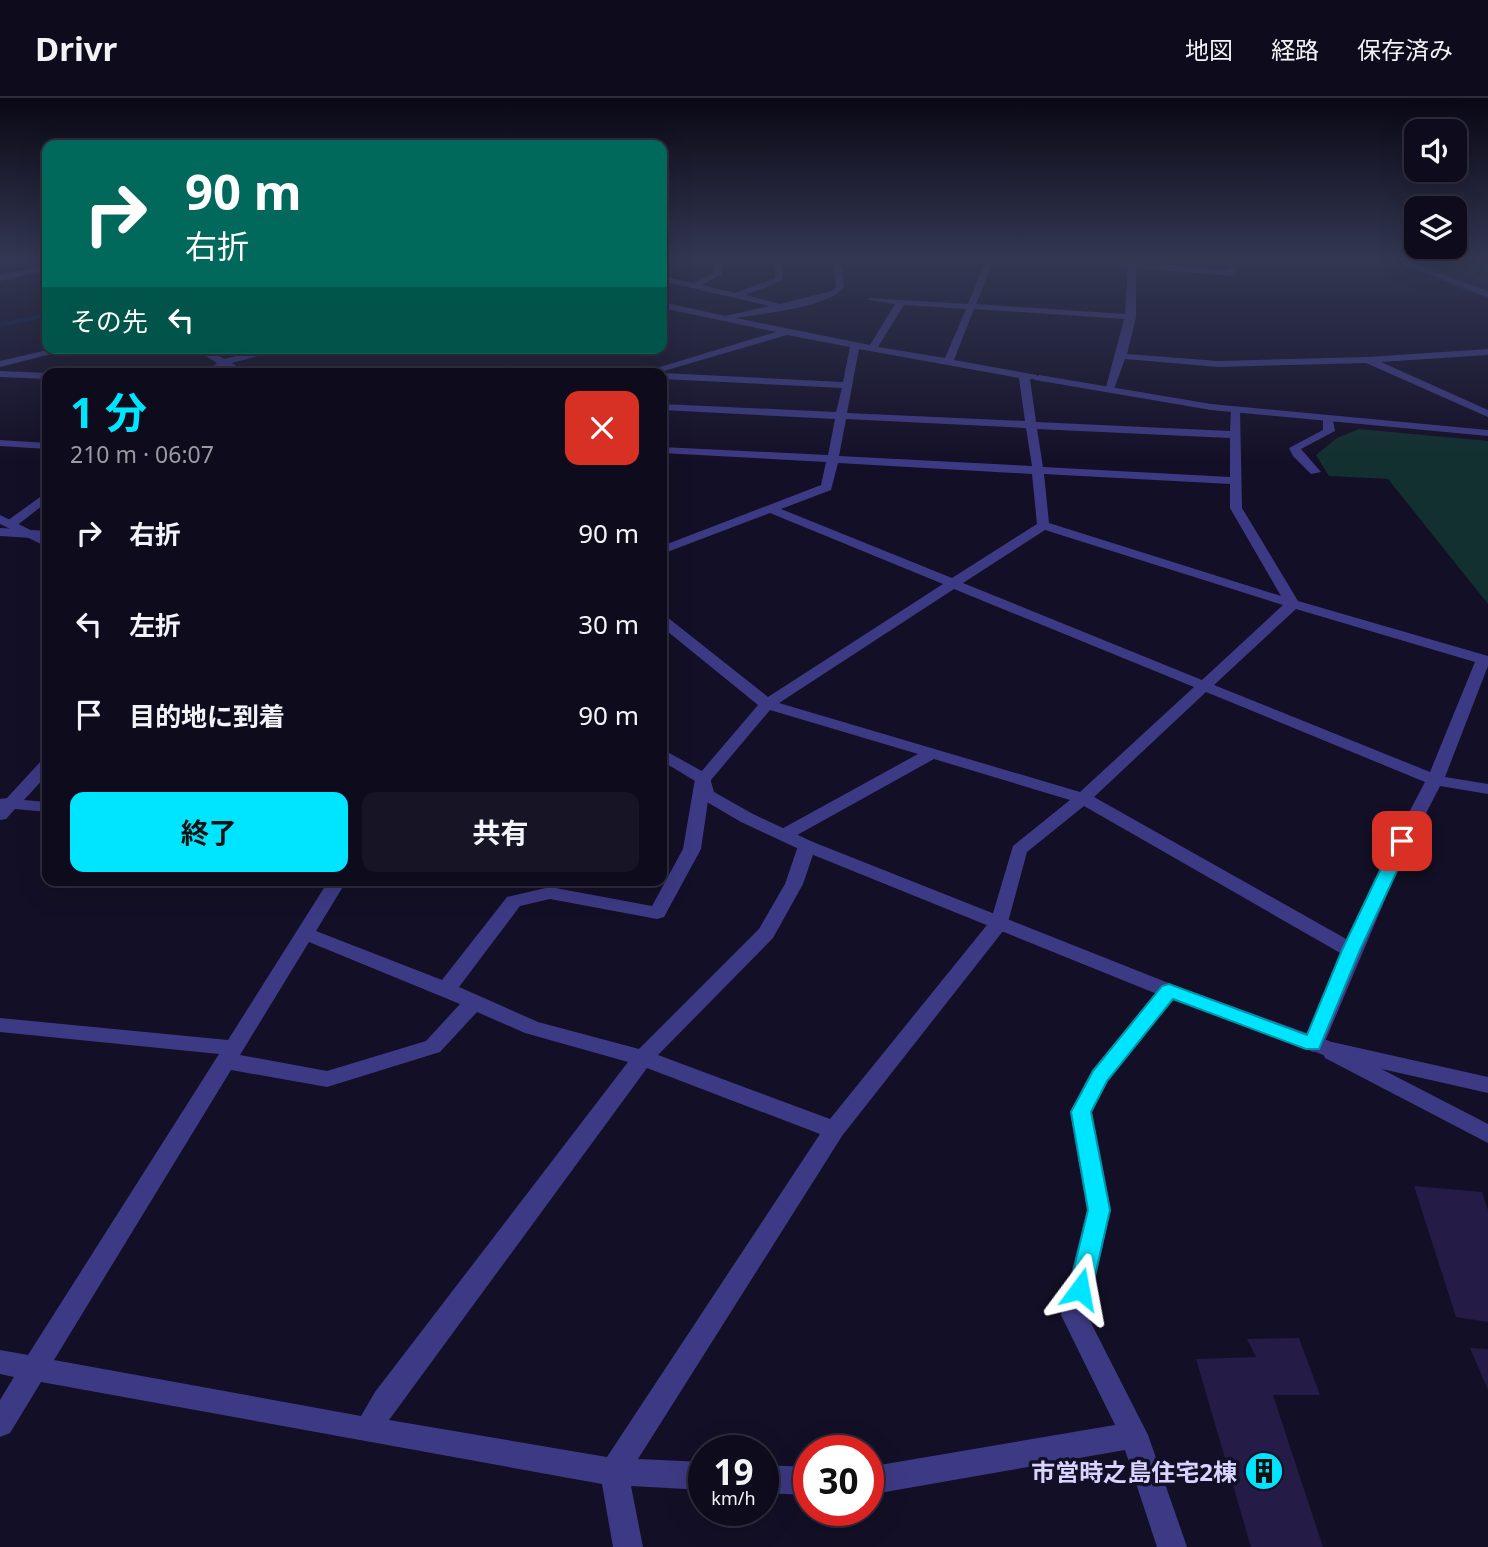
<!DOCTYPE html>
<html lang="ja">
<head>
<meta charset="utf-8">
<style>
  :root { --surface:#0e0b1c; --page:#171425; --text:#f1f3f6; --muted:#9b9ba3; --line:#2e2b3b; --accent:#00e5ff }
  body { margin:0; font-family:"Noto Sans","Noto Sans JP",sans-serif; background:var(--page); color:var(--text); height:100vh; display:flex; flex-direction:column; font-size:26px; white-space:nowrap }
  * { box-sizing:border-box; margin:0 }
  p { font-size:23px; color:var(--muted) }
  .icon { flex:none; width:38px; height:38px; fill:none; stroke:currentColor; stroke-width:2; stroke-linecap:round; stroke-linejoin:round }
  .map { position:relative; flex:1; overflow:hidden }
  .drawer { position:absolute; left:42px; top:270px; width:625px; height:518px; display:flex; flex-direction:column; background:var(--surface); border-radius:14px; box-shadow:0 7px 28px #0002,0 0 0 2px var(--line) }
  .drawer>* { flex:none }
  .top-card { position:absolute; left:42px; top:42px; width:625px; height:214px; border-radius:14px; box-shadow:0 7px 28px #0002,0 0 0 2px var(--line); background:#00695c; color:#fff; overflow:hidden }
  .controls { position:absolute; left:1404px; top:21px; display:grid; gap:14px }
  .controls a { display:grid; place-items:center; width:63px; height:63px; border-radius:14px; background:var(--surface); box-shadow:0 7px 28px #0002,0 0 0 2px var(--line); font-size:35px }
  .speed { position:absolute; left:688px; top:1337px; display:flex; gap:14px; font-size:35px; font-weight:700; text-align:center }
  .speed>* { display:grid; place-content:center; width:91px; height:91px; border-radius:50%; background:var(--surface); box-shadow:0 7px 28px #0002,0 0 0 2px var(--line); line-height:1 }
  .speed small { font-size:18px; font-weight:400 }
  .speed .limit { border:10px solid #d22; background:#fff; color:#111 }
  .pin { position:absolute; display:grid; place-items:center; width:60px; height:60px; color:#fff; margin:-30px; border-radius:14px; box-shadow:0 4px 10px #0006 }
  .me { position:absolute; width:77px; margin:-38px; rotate:13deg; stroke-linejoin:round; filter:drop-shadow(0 0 5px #0008) }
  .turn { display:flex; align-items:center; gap:24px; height:147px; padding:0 28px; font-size:32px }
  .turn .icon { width:91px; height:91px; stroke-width:2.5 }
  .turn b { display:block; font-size:49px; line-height:60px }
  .then { display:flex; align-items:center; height:66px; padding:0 28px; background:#0003; gap:14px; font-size:26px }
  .round { display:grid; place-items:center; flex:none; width:74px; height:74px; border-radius:14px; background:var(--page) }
  .headline { display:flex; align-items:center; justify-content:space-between; height:119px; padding:0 28px }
  h1 { font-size:42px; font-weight:700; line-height:52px; color:var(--accent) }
  .action { display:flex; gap:14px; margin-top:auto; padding:14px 28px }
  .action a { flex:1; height:80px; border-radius:14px; background:var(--accent); color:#111; font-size:28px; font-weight:700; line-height:80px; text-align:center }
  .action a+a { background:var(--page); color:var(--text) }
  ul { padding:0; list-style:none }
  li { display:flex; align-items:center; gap:21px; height:91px; padding:0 28px }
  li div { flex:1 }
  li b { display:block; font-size:26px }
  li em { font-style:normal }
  header { display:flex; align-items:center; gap:42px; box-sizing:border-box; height:98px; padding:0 35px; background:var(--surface); border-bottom:2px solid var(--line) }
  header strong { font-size:33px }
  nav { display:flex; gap:38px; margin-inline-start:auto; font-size:24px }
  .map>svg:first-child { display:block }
  .green { fill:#12302f }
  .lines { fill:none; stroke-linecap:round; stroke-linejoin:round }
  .stream { stroke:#0a1f44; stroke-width:4.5 }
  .river { fill:#0a1f44; fill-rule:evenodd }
  .building { fill:#241b47 }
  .minor { fill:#3d3a85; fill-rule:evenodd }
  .tertiary { fill:#3d3a85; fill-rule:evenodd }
  .route { fill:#00e5ff; stroke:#0095a6; stroke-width:2 }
  .labels { text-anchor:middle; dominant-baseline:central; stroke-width:7; stroke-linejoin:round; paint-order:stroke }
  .near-poi-label { font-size:24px; font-weight:bold; fill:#d9d4ff; stroke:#130f26; text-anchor:end }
</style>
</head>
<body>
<header>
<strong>Drivr</strong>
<nav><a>地図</a><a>経路</a><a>保存済み</a></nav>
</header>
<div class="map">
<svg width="1488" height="1449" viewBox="0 0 1488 1449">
  <rect width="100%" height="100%" fill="#130f26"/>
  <!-- green -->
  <g class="green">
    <polygon points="1409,162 1488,162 1488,193"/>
    <polygon points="1359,331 1488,343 1488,506 1388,381 1329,378 1316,357 1337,340"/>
  </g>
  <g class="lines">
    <!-- stream -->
    <polyline class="stream" points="0,227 47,217"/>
    <!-- river -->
    <polygon class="river" points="1395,162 1425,162 1488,186 1488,201 1397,167"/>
  </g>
  <!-- building -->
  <g class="building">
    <polygon points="1414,1088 1482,1094 1488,1112 1488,1224 1456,1219"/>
    <polygon points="1299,1240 1320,1297 1273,1297 1323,1449 1251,1449 1196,1261 1256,1259 1247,1241"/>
    <polygon points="1470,1250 1488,1251 1488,1292"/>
  </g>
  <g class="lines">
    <!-- minor -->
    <g class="minor">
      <polygon points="662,162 666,162 666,164 662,166"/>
      <path d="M716,162h8l-2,14 -20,11 33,8 40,-15v-18h8l-1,21 -37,14 35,9 52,-13 4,-4 -3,-27h8l3,27c-16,21 -81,26 -108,31l134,27 25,-41 -27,-4 1,-2 99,6 18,-44h8l-18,44 149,10 3,-46 -76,-8h41l135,10v-10h8v13l-4,3 -96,-8v49l-9,37 91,7 149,-4 121,-8v6l-107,7 107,48v7l-122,-54 -148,4 -93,-8 -11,30 -9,2 19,-72 -150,-10 -20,51 83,15v4h-7l6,43 194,9 1,-21 9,-2 2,100 56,93 190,55v10l-43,111 43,7v10l-48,-8 -39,76 -77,182 -4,5 -7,3 -7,-3 -4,-5 40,-90 -258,-148 -57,46 -20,74 -165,210 -204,323 66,3v28l-73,-4 12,61h-30l-11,-63 -561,-102 -31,51 -10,4v-37l14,-23 -14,-3v-24l28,5 191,-301 -219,-22v-14l228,22 101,-160h18l-31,51 126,49 65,-83 43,-10 102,19 31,-57 12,-70 63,-74 -96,-78v-11l5,1 101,80 175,-113 -173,-71 -108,41v-8l159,-61 5,-23 -164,-9v-6l166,8 7,-36 -173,-9v-6l174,8 6,-24 -180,-9v-6l181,9 7,-35 -63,-12 -130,38h-17l136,-41 -114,-24v-6l63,14 44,-10 -107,-25v-5l31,7 21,-10zM904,207l62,4 -21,49 -67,-11zM859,251l160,29 6,43 -178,-8zM846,321l180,9 6,38 -193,-10zM1037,331l193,9v39l-187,-10zM838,365l194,11 5,50 -85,54 -171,-69 50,-19zM1044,376l186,10v24l51,88 -232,-73zM1045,432l238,75 -81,75 -239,-97zM954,491l240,98 -114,105 -301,-89zM1296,511l179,53 -45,110 -216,-87zM1206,594l219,90 -42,80 -35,78 -254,-143zM770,612l148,44 -140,77 -3,4 3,4h12l144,-80 136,41 -57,46 -22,74 -161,199 -172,-64 115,-117 30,-54 13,-38 -3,-4 -6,-2 -9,6 -13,38 -26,45 -120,120 -101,-27 -79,-35 61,-81 30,-7 107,20 7,-2 37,-68 10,-69zM309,844l151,62 -34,37 -99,30 -87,-16zM477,914l48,21 103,29 -253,330 -14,24 -307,-56 177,-290 96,17 113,-35zM647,970l173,66 -213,323 -218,-37z"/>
      <polygon points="1391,162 1403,162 1488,193 1488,199"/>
      <polygon points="47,167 47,172 0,183 0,177"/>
      <polygon points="56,250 75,250 0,269 0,263"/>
      <polygon points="193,250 205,250 224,261 269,250 287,250 232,265 247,275 234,275 224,269 217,275 205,275 217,265"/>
      <polygon points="434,270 438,271 438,275 424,275"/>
      <polygon points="0,273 47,275 47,281 0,279"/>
      <polygon points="1328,319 1333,322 1335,333 1301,351 1321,374 1311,376 1293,358 1289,350 1323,332 1323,322"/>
      <polygon points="0,342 47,345 47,351 0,348"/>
      <polygon points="47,394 47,404 15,429 7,429 7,423"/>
      <polygon points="0,430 47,433 47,441 0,438"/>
      <polygon points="47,662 47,677 24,702 47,704 47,714 15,711 6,721 0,722 0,701 7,700 41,663"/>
      <polygon points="1169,886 1176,888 1179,893 1176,898 1108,983 1092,1014 1111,1112 1087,1217 1148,1337 1187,1449 1157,1449 1125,1352 868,1397 868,1369 1115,1327 1061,1217 1087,1112 1070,1014 1092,972 1162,888"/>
      <polygon points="1333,946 1488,1026 1488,1045 1325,960 1322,954 1325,948"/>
      <polygon points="763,1367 808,1369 808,1397 763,1395"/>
    </g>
    <!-- tertiary -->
    <g class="tertiary">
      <polygon points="1039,277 1211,306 1488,332 1488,338 1211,312 1035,282 1034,280"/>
      <polygon points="0,417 47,440 47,449 0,426"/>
      <polygon points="662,651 709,677 714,694 753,716 813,744 1176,888 1332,944 1488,979 1488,995 1329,959 1162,898 801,752 741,724 700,700 695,683 662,663"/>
    </g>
  </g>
  <!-- sky -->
  <linearGradient id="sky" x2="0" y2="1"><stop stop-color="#0a0815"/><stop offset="0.44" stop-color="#333752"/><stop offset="1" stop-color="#333752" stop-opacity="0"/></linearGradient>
  <rect width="1488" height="365" fill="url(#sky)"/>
  <!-- route -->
  <polygon class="route" points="1402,738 1411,743 1360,852 1319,951 1306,951 1173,901 1107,983 1091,1014 1110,1112 1092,1191 1088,1198 1080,1201 1072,1198 1069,1191 1088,1112 1071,1014 1093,973 1162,888 1169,886 1307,937 1342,852 1394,743"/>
  <!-- icons -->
  <defs>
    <g id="building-disc" transform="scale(2.0125)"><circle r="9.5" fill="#00e5ff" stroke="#130f26"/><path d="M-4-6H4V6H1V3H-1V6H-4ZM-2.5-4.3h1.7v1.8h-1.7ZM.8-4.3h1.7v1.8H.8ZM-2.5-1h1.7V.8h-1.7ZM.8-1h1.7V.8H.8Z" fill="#111"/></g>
  </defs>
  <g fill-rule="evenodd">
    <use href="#building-disc" x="1264" y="1373"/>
  </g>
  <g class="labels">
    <!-- near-poi labels -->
    <g class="near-poi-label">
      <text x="1237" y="1373">市営時之島住宅2棟</text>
    </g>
  </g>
</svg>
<div class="controls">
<a><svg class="icon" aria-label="sound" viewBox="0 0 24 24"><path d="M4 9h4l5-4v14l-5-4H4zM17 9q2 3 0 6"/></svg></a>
<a><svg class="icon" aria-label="layers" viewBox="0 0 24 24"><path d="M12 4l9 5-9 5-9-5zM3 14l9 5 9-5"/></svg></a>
</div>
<div class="speed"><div>19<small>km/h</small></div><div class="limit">30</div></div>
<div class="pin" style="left:1402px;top:743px;background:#d93025"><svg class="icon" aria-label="arrive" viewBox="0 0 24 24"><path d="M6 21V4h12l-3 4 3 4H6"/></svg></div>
<svg class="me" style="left:1080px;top:1191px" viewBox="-20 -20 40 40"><path d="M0-17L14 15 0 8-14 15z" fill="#00e5ff" stroke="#fff" stroke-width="4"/></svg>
<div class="top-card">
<div class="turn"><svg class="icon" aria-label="right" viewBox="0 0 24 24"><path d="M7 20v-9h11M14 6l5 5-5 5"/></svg><div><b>90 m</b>右折</div></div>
<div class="then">その先<svg class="icon" aria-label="left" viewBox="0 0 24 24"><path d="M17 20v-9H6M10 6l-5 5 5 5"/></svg></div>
</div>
<section class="drawer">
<div class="headline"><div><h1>1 分</h1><p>210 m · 06:07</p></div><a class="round" style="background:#d93025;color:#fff"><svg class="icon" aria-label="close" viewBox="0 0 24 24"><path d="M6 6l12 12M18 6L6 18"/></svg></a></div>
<ul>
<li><svg class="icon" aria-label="right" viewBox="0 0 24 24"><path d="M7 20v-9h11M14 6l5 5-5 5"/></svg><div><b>右折</b></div><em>90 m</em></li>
<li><svg class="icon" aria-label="left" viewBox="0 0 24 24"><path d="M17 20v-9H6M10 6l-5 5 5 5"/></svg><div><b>左折</b></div><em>30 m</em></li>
<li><svg class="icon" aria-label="arrive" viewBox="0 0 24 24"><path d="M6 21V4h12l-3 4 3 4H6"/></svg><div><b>目的地に到着</b></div><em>90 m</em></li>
</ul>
<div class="action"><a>終了</a><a>共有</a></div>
</section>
</div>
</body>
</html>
